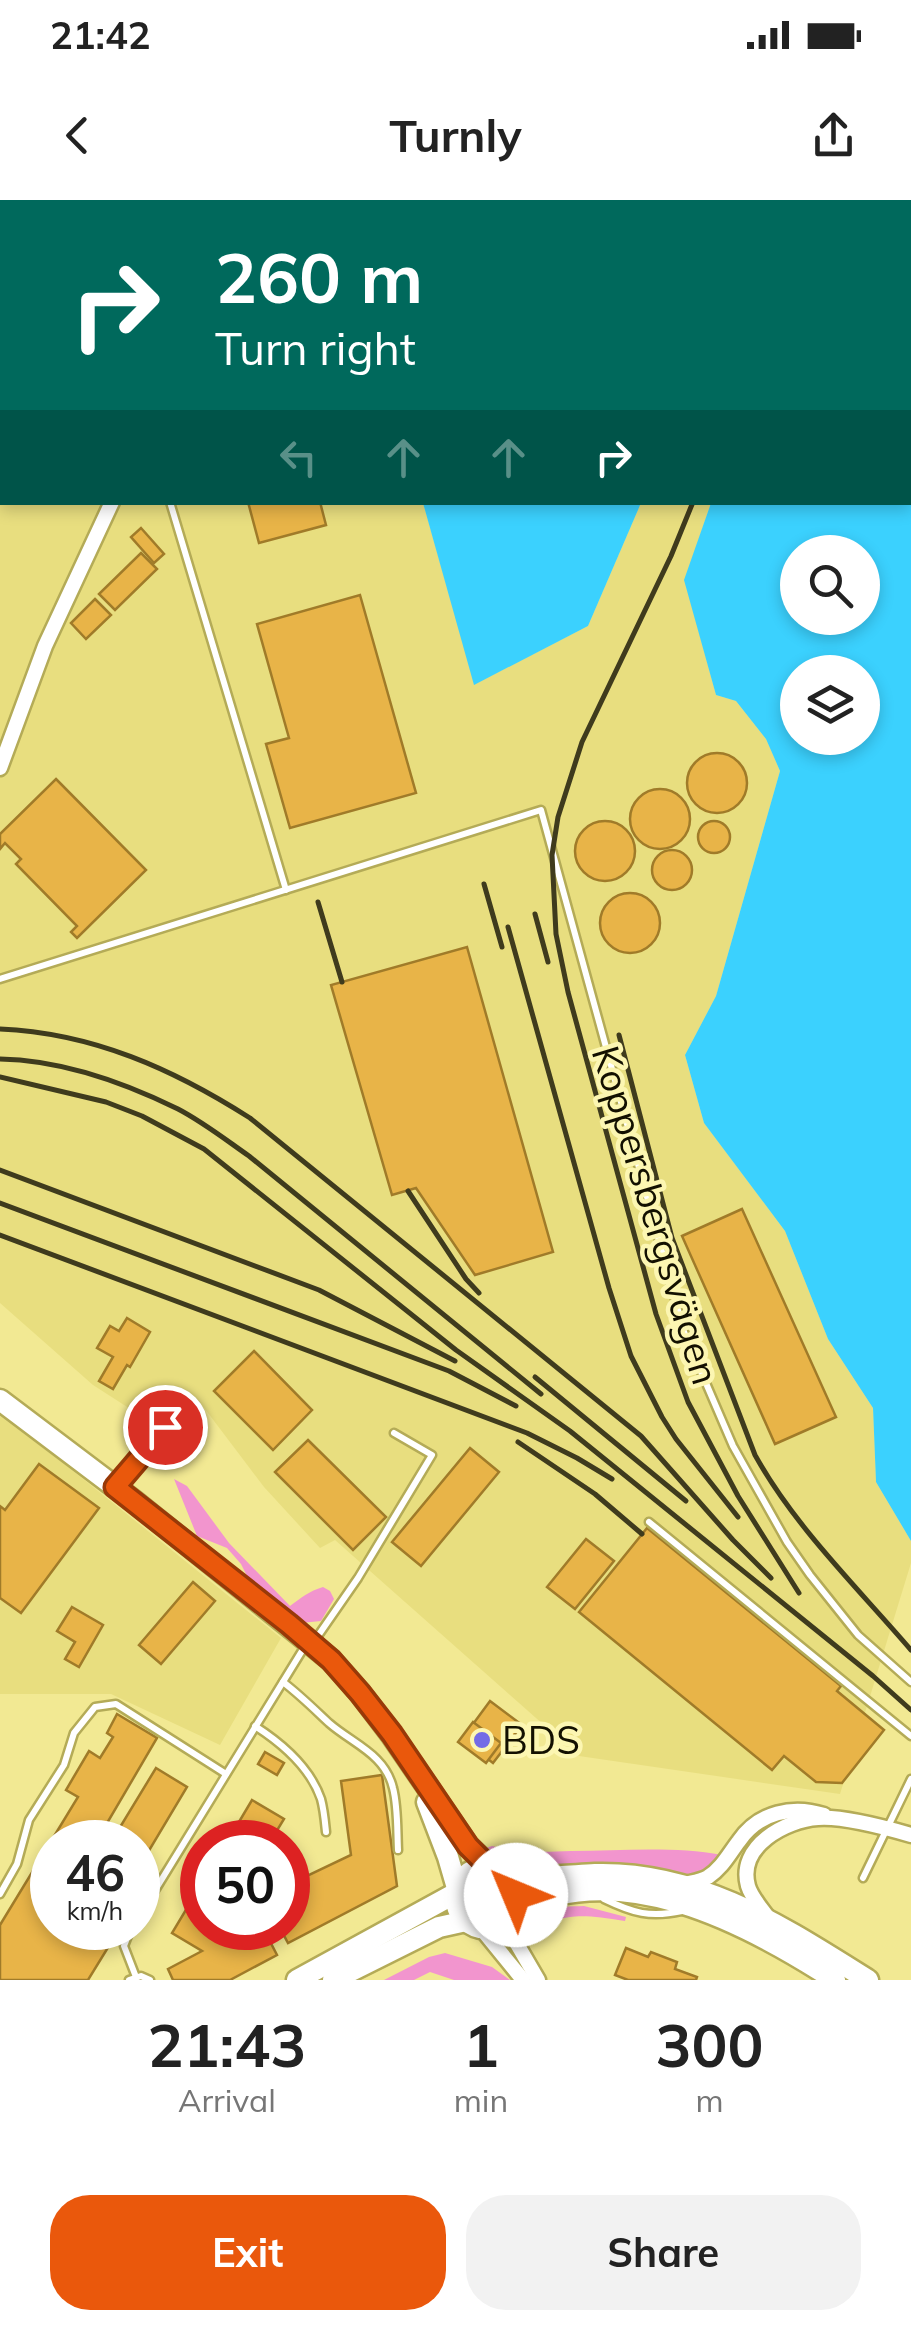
<!DOCTYPE html>
<html lang="en">
<head>
<meta charset="utf-8">
<style>
  :root { --surface:#fff; --page:#f2f2f2; --text:#222; --muted:#767676; --accent:#ea580c }
  body { margin:0; font-family:Mulish,sans-serif; background:var(--page); color:var(--text); height:100vh; display:flex; flex-direction:column; font-size:38px; white-space:nowrap }
  * { box-sizing:border-box; margin:0 }
  p { font-size:32px; color:var(--muted) }
  .icon { flex:none; width:55px; height:55px; fill:none; stroke:currentColor; stroke-width:2; stroke-linecap:round; stroke-linejoin:round }
  .map { position:relative; height:1780px; overflow:hidden }
  .drawer { display:flex; flex-direction:column; background:var(--surface); flex:1 }
  .drawer>* { flex:none }
  .banner { position:absolute; left:0px; top:0px; width:912px; height:305px; box-shadow:0 5px 15px #0003; background:#00695c; color:#fff; overflow:hidden }
  .buttons { position:absolute; left:780px; top:335px; display:grid; gap:20px }
  .buttons a { display:grid; place-items:center; width:100px; height:100px; border-radius:50%; background:var(--surface); box-shadow:0 5px 15px #0003; font-size:50px }
  .speed { position:absolute; left:30px; top:1620px; display:flex; gap:20px; font-size:50px; font-weight:700; text-align:center }
  .speed>* { display:grid; place-content:center; width:130px; height:130px; border-radius:50%; background:var(--surface); box-shadow:0 5px 15px #0003; line-height:1 }
  .speed small { font-size:25px; font-weight:400 }
  .speed .limit { border:15px solid #d22; background:#fff; color:#111 }
  .pin { position:absolute; display:grid; place-items:center; width:85px; height:85px; color:#fff; margin:-42px; border:5px solid #fff; border-radius:50%; box-shadow:0 2px 10px #0007 }
  .me { position:absolute; width:110px; margin:-55px; rotate:315deg; stroke-linejoin:round; filter:drop-shadow(0 0 8px #0008) }
  .turn { display:flex; align-items:center; gap:35px; height:210px; padding:0 50px; font-size:45px }
  .turn .icon { width:130px; height:130px; stroke-width:2.5 }
  .turn b { display:block; font-size:70px; line-height:85px }
  .lanes { display:flex; align-items:center; height:95px; padding:0 50px; background:#0003; justify-content:center; gap:50px; direction:ltr }
  .lanes .off { opacity:.35 }
  .eta { display:flex; justify-content:space-evenly; align-items:center; height:170px; text-align:center }
  .eta b { font-size:60px; font-weight:700; line-height:70px }
  .button { display:flex; gap:20px; margin-top:auto; padding:20px 50px }
  .button a { flex:1; height:115px; border-radius:40px; background:var(--accent); color:#fff; font-size:40px; font-weight:700; line-height:115px; text-align:center }
  .button a+a { background:var(--page); color:var(--text) }
  .status { display:flex; justify-content:space-between; align-items:center; height:70px; padding:0 50px; background:var(--surface); direction:ltr }
  .status svg { height:28px; fill:currentColor }
  header { display:flex; justify-content:space-between; align-items:center; height:130px; padding:0 50px; background:var(--surface); font-size:45px; font-weight:700 }
  .map>svg:first-child { display:block }
  .built { fill:#e8de7f }
  .green { fill:#f295ce }
  .water { fill:#3bd1fe; fill-rule:evenodd }
  .building { fill:#e8b448; stroke:#a07b29; stroke-width:2.5 }
  .lines { fill:none; stroke-linecap:round; stroke-linejoin:round }
  .lane-casing { stroke:#b4ab57; stroke-width:11 }
  .street-casing { stroke:#b4ab57; stroke-width:19 }
  .secondary-casing { stroke:#b4ab57; stroke-width:25 }
  .lane { stroke:#fff; stroke-width:6 }
  .street { stroke:#fff; stroke-width:14 }
  .secondary { stroke:#fff; stroke-width:20 }
  .rail { stroke:#3f3b1d; stroke-width:5 }
  .route-casing { stroke:#983908; stroke-width:25 }
  .route { stroke:#ea580c; stroke-width:18 }
  .poi-dot { fill:#746be6; stroke:#fcf6b2; stroke-width:4 }
  .labels { text-anchor:middle; dominant-baseline:central; stroke-width:9; stroke-linejoin:round; paint-order:stroke }
  .street-label { font-size:38px; fill:#131000; stroke:#fcf6b2 }
  .poi-label { font-size:38px; fill:#131000; stroke:#fcf6b2; text-anchor:start }
</style>
</head>
<body>
<div class="status"><b>21:42</b><svg viewBox="0 0 49 12"><path d="M0 12V9h3v3zM5 12V6h3v6zM10 12V3h3v9zM15 12V0h3v12zM26 1h20v11H26zM47 4h2v5h-2z"/></svg></div>
<header><svg class="icon" aria-label="back" viewBox="0 0 24 24"><path d="M15 5l-7 7 7 7"/></svg>Turnly<svg class="icon" aria-label="share" viewBox="0 0 24 24"><path d="M12 15V3M7 8l5-5 5 5M5 13v7h14v-7"/></svg></header>
<div class="map">
<svg width="911" height="1780" viewBox="0 0 911 1780">
  <rect width="100%" height="100%" fill="#f2e993"/>
  <!-- built -->
  <g class="built">
    <polygon points="0,0 337,0 338,2 2,2 2,302 423,303 475,484 588,426 641,303 711,303 685,380 716,495 736,501 766,539 780,571 716,796 685,855 704,923 785,1031 828,1139 873,1208 876,1282 911,1341 911,1363 840,1594 579,1556 335,1340 320,1348 264,1287 202,1205 135,1212 93,1185 0,1103"/>
    <polygon points="0,1216 62,1262 281,1438 220,1545 111,1494 0,1494"/>
  </g>
  <!-- green -->
  <g class="green">
    <path d="M174,1279l13,7 42,57 61,63c11,-8 19,-15 33,-19l7,4 4,8 -13,22 -20,2 -13,-8 -37,-31 -10,-20 -14,-16 -30,-12z"/>
    <path d="M492,1646c27,7 51,6 79,5 48,0 103,-5 151,4 -7,12 -16,16 -28,20l-147,-5 -50,-9 -17,-11z"/>
    <path d="M584,1706l42,11 -1,4c-47,-7 -60,-9 -101,15 0,-31 36,-29 60,-30z"/>
    <polygon points="445,1753 492,1767 510,1780 454,1780 430,1772 414,1780 384,1780 429,1757"/>
  </g>
  <!-- water -->
  <g class="water">
    <path d="M774,0h137v1341l-35,-59 -3,-74 -45,-69 -43,-108 -81,-108 -19,-68 31,-59 64,-225 -14,-32 -30,-38 -20,-6 -32,-115 27,-77 199,-1v-300h-137zM798,352h64v66h-64zM862,472v66h-64v-66z"/>
    <polygon points="423,303 423,302 641,303 588,426 474,485"/>
  </g>
  <!-- building -->
  <g class="building">
    <polygon points="248,302 320,302 326,325 259,343"/>
    <polygon points="141,328 164,354 154,363 131,337"/>
    <polygon points="141,353 157,369 115,410 99,394"/>
    <polygon points="360,395 416,593 290,628 266,544 289,538 257,424"/>
    <polygon points="95,399 111,415 86,439 71,423"/>
    <circle cx="717" cy="583" r="30"/>
    <polygon points="56,579 146,670 77,738 71,732 77,726 16,664 21,659 5,643 0,649 0,634"/>
    <circle cx="660" cy="619" r="30"/>
    <circle cx="714" cy="637" r="16"/>
    <circle cx="605" cy="651" r="30"/>
    <circle cx="672" cy="670" r="20"/>
    <circle cx="630" cy="723" r="30"/>
    <polygon points="467,747 553,1052 475,1075 416,988 392,995 331,785"/>
    <polygon points="742,1009 836,1217 775,1244 682,1036"/>
    <polygon points="127,1118 150,1132 130,1167 127,1165 113,1189 99,1181 113,1157 97,1148 110,1126 119,1131"/>
    <polygon points="254,1151 312,1210 273,1250 214,1191"/>
    <polygon points="308,1240 386,1317 353,1350 275,1272"/>
    <polygon points="470,1248 499,1272 421,1366 392,1342"/>
    <polygon points="39,1264 99,1308 21,1413 0,1398 0,1306 5,1310"/>
    <polygon points="647,1328 841,1486 837,1491 884,1530 842,1583 816,1582 784,1556 772,1570 579,1412"/>
    <polygon points="586,1339 614,1361 575,1409 547,1387"/>
    <polygon points="193,1382 215,1401 161,1464 139,1445"/>
    <polygon points="72,1407 103,1425 79,1467 65,1459 75,1442 57,1431"/>
    <polygon points="490,1501 522,1525 493,1563 462,1539"/>
    <polygon points="117,1514 157,1538 96,1642 52,1642 52,1728 120,1728 88,1780 0,1780 0,1725 78,1597 66,1590 89,1551 100,1558 113,1537 107,1533"/>
    <polygon points="473,1522 501,1543 486,1563 458,1542"/>
    <polygon points="265,1552 284,1563 277,1575 258,1564"/>
    <polygon points="156,1568 187,1587 138,1669 138,1642 111,1642"/>
    <polygon points="382,1575 397,1686 288,1743 280,1728 288,1728 288,1700 299,1694 294,1682 351,1655 341,1581"/>
    <polygon points="252,1600 284,1619 270,1642 227,1642"/>
    <polygon points="202,1683 202,1728 263,1728 277,1755 230,1780 173,1780 168,1769 202,1751 172,1733"/>
    <polygon points="626,1748 648,1757 651,1752 677,1762 675,1769 697,1777 696,1780 628,1780 615,1775"/>
  </g>
  <g class="lines">
    <!-- lane casing -->
    <g class="lane-casing">
      <g id="lane">
        <polyline points="69,0 71,2"/>
        <polyline points="170,302 286,690"/>
        <polyline points="0,779 541,610 684,1132 733,1246 787,1342 810,1375 858,1435 911,1482"/>
        <polyline points="119,1282 142,1254 150,1246 164,1239 168,1232 165,1227 160,1225 145,1233 142,1239 148,1248"/>
        <polyline points="649,1322 911,1536"/>
        <polyline points="313,1443 358,1378 432,1255 394,1233"/>
        <path d="M283,1482c17,13 31,27 46,41 24,21 56,31 64,65 5,19 4,42 5,62"/>
        <path d="M255,1526c28,18 55,41 66,73 3,11 4,23 5,33"/>
        <polyline points="863,1678 911,1579"/>
        <polyline points="0,1694 17,1664 29,1620 64,1565 74,1533 95,1507 116,1504 226,1574"/>
        <path d="M604,1699c29,14 46,19 78,12"/>
        <polyline points="138,1718 305,1446"/>
        <polyline points="131,1728 124,1746 136,1777"/>
        <polyline points="129,1780 141,1776 150,1780"/>
      </g>
    </g>
    <!-- street casing -->
    <g class="street-casing">
      <g id="street">
        <polyline points="0,568 45,446 112,302"/>
        <path d="M685,1684c8,-2 16,-3 23,-7 14,-9 21,-23 31,-36 20,-29 54,-36 85,-26"/>
        <polyline points="509,1717 517,1744 538,1780"/>
        <path d="M769,1719c-7,-10 -18,-22 -21,-33 -11,-40 38,-66 70,-68 25,-2 69,10 93,17"/>
        <polyline points="480,1727 523,1780"/>
      </g>
    </g>
    <!-- secondary casing -->
    <g class="secondary-casing">
      <g id="secondary">
        <polyline points="0,1200 135,1302 331,1460 360,1493 391,1534 468,1646 490,1667"/>
        <polyline points="427,1602 448,1657 457,1688"/>
        <path d="M504,1673c32,31 -9,74 -39,47 -18,-18 -8,-49 17,-52 13,-2 30,7 45,8 22,2 46,-1 68,-2 105,-3 188,53 273,106"/>
        <path d="M514,1710c107,-53 230,11 321,70"/>
        <polyline points="297,1780 456,1693"/>
        <polyline points="333,1780 439,1727 466,1721"/>
      </g>
    </g>
    <!-- lane -->
    <use href="#lane" class="lane"/>
    <!-- street -->
    <use href="#street" class="street"/>
    <!-- secondary -->
    <use href="#secondary" class="secondary"/>
    <!-- rail -->
    <g class="rail">
      <polyline points="675,0 676,2"/>
      <polyline points="743,2 743,0"/>
      <polyline points="693,302 671,356 582,542 558,617 552,655 556,734 568,792 656,1114 688,1202 738,1296 799,1393"/>
      <polyline points="484,684 502,747"/>
      <polyline points="318,702 342,782"/>
      <polyline points="535,714 548,762"/>
      <polyline points="508,727 609,1088 631,1156 662,1217 676,1239 738,1317"/>
      <path d="M0,829c93,4 173,40 250,89l391,318 92,104 38,38"/>
      <path d="M619,835l53,203 83,217c40,72 102,132 156,195"/>
      <path d="M0,859c61,1 123,23 178,50 25,13 48,31 71,47l292,238"/>
      <polyline points="0,877 106,902 142,916 204,949 456,1150 570,1231 873,1476 911,1510"/>
      <polyline points="0,970 319,1090 455,1161"/>
      <polyline points="408,991 466,1079 479,1093"/>
      <polyline points="0,1003 449,1171 516,1206"/>
      <polyline points="0,1035 527,1233 577,1258 612,1279"/>
      <polyline points="535,1177 686,1301"/>
      <polyline points="518,1242 595,1294 642,1334"/>
    </g>
  </g>
  <g class="lines">
    <!-- route casing -->
    <g class="route-casing">
      <polyline id="route" points="165,1227 168,1232 164,1239 150,1246 115,1287 289,1424 331,1460 360,1493 392,1534 468,1646 490,1668 508,1676 516,1695"/>
    </g>
    <!-- route -->
    <use href="#route" class="route"/>
  </g>
  <!-- markers -->
  <circle class="poi-dot" cx="482" cy="1540" r="10"/>
  <g class="labels">
    <!-- street labels -->
    <g class="street-label">
      <text transform="translate(656 1015) rotate(73)">Koppersbergsvägen</text>
    </g>
    <!-- poi labels -->
    <g class="poi-label">
      <text x="502" y="1540">BDS</text>
    </g>
  </g>
</svg>
<div class="buttons">
<a><svg class="icon" aria-label="search" viewBox="0 0 24 24"><circle cx="10" cy="10" r="6"/><path d="M15 15l6 6"/></svg></a>
<a><svg class="icon" aria-label="layers" viewBox="0 0 24 24"><path d="M12 4l9 5-9 5-9-5zM3 14l9 5 9-5"/></svg></a>
</div>
<div class="speed"><div>46<small>km/h</small></div><div class="limit">50</div></div>
<div class="pin" style="left:165px;top:1227px;background:#d93025"><svg class="icon" aria-label="arrive" viewBox="0 0 24 24"><path d="M6 21V4h12l-3 4 3 4H6"/></svg></div>
<svg class="me" style="left:516px;top:1695px" viewBox="-20 -20 40 40"><circle r="19" fill="#fff"/><path d="M0-13L10 11 0 6-10 11z" fill="#ea580c"/></svg>
<div class="banner">
<div class="turn"><svg class="icon" aria-label="right" viewBox="0 0 24 24"><path d="M7 20v-9h11M14 6l5 5-5 5"/></svg><div><b>260 m</b>Turn right</div></div>
<div class="lanes"><svg class="icon off" aria-label="left" viewBox="0 0 24 24"><path d="M17 20v-9H6M10 6l-5 5 5 5"/></svg><svg class="icon off" aria-label="ahead" viewBox="0 0 24 24"><path d="M12 20V5M6 11l6-6 6 6"/></svg><svg class="icon off" aria-label="ahead" viewBox="0 0 24 24"><path d="M12 20V5M6 11l6-6 6 6"/></svg><svg class="icon" aria-label="right" viewBox="0 0 24 24"><path d="M7 20v-9h11M14 6l5 5-5 5"/></svg></div>
</div>
</div>
<section class="drawer">
<div class="eta">
<div><b>21:43</b><p>Arrival</p></div>
<div><b>1</b><p>min</p></div>
<div><b>300</b><p>m</p></div>
</div>
<div class="button"><a>Exit</a><a>Share</a></div>
</section>
</body>
</html>
